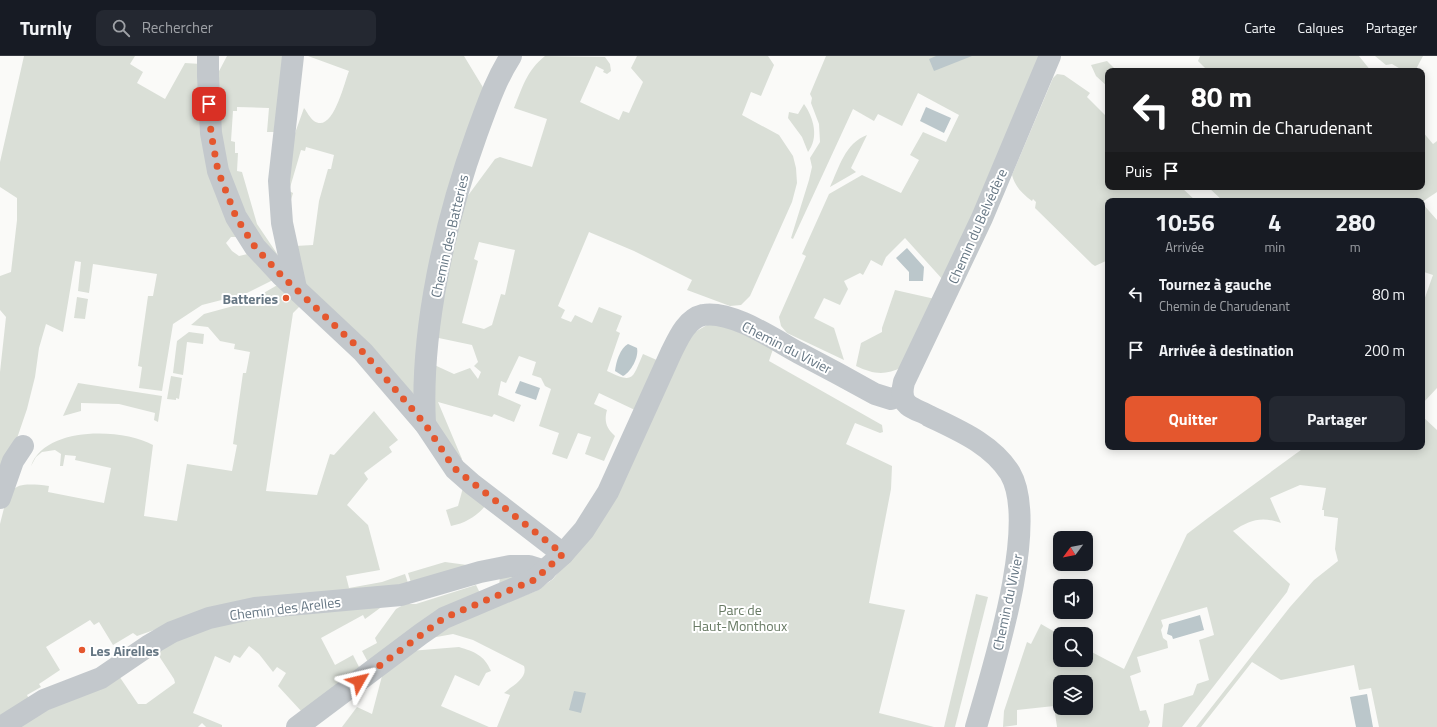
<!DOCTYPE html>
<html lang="fr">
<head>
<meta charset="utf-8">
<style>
  :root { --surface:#171b24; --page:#242831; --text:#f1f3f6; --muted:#9ea1a6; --line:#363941; --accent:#e4572e }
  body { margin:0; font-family:"Titillium Web",sans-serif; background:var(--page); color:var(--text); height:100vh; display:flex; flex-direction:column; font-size:15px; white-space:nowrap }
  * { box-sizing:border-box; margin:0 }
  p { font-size:13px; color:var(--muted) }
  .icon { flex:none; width:22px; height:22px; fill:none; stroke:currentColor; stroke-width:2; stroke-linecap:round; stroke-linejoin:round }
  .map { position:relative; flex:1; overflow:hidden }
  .side { position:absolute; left:1105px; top:142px; width:320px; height:252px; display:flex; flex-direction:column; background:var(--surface); border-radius:8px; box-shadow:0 2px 10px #0003 }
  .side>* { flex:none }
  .banner { position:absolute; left:1105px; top:12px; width:320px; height:122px; border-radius:8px; box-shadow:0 2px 10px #0003; background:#202124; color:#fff; overflow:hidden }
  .needle { width:26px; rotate:238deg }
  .buttons { position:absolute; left:1053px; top:475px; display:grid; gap:8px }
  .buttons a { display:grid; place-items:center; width:40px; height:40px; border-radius:8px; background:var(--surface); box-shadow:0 2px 10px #0003; font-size:20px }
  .pin { position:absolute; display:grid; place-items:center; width:34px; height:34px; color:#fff; margin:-17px; border-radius:8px; box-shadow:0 2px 6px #0006 }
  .me { position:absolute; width:44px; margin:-22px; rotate:53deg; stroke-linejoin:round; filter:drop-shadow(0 0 3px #0008) }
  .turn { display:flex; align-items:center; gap:14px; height:84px; padding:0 20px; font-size:18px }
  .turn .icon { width:52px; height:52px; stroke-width:2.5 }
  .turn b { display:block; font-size:28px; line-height:34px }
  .then { display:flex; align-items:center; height:38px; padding:0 20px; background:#0003; gap:8px; font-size:15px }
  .eta { display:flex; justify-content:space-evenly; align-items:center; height:68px; text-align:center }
  .eta b { font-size:24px; font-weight:700; line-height:28px }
  .button { display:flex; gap:8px; margin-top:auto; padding:8px 20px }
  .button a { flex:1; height:46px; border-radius:8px; background:var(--accent); color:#fff; font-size:16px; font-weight:700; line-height:46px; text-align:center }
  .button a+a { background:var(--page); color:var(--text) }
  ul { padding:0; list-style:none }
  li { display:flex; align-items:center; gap:12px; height:56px; padding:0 20px }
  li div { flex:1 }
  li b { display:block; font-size:15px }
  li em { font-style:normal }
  header { display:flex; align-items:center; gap:24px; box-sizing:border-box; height:56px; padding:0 20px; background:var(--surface); border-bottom:1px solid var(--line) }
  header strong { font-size:19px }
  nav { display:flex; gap:22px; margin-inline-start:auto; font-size:14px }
  .search { width:280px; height:36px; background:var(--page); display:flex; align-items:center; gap:10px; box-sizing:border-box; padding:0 14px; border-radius:8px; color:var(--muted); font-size:15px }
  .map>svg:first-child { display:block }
  .green { fill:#dadfd7; fill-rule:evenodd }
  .water { fill:#bbc7cb }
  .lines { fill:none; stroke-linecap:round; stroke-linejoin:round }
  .minor { stroke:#c3c8cc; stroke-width:22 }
  .route { stroke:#e4572e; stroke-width:7; stroke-dasharray:0 12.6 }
  .poi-dot { fill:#e4572e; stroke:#fff; stroke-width:1.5 }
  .labels { text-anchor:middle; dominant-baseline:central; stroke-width:4; stroke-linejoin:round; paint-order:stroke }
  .street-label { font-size:14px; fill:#657683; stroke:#fff }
  .poi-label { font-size:14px; font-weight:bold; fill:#657683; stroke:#fff; text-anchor:end }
  .park-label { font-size:14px; fill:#687a64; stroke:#fff }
</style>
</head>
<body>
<header>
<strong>Turnly</strong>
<div class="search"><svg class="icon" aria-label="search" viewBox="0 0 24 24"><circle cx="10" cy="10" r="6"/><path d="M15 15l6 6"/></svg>Rechercher</div>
<nav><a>Carte</a><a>Calques</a><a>Partager</a></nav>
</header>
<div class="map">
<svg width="1437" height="671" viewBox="0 0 1437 671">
  <rect width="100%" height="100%" fill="#fafaf8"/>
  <!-- green -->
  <g class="green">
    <polygon points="24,0 135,0 130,8 143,16 137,27 165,43 185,7 201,8 240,181 231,181 226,187 232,195 239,200 252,197 277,222 245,238 202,249 173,268 162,335 139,332 142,311 138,310 148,240 153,240 157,218 93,208 89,237 78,235 81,206 75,205 63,276 46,268 39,292 35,321 27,353 13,394 0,409 0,316 6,261 0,254 0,220 11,216 17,164 17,142 0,131 0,106"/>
    <polygon points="227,0 286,0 276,76 267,76 269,52 237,51 237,55 233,55 231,85 235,86 235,97 238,97 237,115 242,116 257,168 280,202 256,181 223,104 217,19"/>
    <path d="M308,0h156l23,38 -70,307 -110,-110 -12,-45 18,-1 6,-44 9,-32h3l3,-14 -28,-8 -1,4 -4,-1 -12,41 4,2 -5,17 2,-63 14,-39c3,4 6,10 10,13 19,13 30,-38 35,-50z"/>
    <path d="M545,0l60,1 5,7 1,7 -4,3 -4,-2 1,-2 -8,-4 -16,36 39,18 4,-9 6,2 14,-31 -12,-14 6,-12h131l6,9 -13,31 -10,-4 -9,23 37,20 14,21 3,12 1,15 -5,19 -42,94 -9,9 -11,1 -43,-16 5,-10 -58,-29 -45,-19 -31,74 7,4 -4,8 10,4 4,-7 17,8 7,-16 23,9 -6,15 4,2 -13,38c27,13 25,8 36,-17l16,7 -22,50 -38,-18 -5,11 13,6c-3,11 -1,18 8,26l-11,25 -19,-7 6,-17 -13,-4 -11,26 -15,-5 7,-21 -20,-7 12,-37 -6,-3 -4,-8 -9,-3 4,-13 -17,-6 -13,27 -5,-2 -3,14 23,10 -7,17 -20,-8 -2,3 -54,-15 24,57 -6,-1 -21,-37 -5,-58 24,11 16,-6 8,11 3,-7 -7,-6 4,-4 -6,-17 -38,-8 27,-132 34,-46 5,-2 32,10 15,-48 -33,-11c8,-20 13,-38 31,-52zM479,186l36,8 -10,45 -4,-1 -9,31 -8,4 -22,-6 16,-62 -4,-2z"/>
    <polygon points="826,0 1044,0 944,225 905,182 886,201 882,210 871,204 863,219 860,217 844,225 848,233 840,249 824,242 814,262 834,272 844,304 787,277 781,270 779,261 806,200 802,198 829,138 862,119 901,137 919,104 910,99 923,76 946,86 959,59 918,37 902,70 878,58 874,65 853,53 793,183 791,182 809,124 812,111 810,102 820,86 819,68 811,47 812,42 810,38"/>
    <polygon points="1200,0 1359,0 1371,15 1208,15 1198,5"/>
    <polygon points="1375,0 1423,0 1415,15 1404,15 1392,8 1386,9"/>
    <polygon points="1107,5 1117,15 1108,15 1108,31 1096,20 1091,9"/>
    <path d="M1057,18l7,1 26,18 -3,4 21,21v69h73l15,14h-88v59l-13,6 -3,-2 -57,-56 1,-6 -3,-3 -1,2c-9,-7 -17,-14 -20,-26l41,-97z"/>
    <path d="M804,48c10,14 15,34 4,48l-6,-15 -14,-19 1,-6 9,2z"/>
    <polygon points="1422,75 1433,88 1437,85 1437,136 1422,146 1223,145 1208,131 1422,131"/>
    <path d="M867,79l-16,33 5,4 -26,15c9,-19 15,-44 37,-52z"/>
    <polygon points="1422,147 1437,164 1437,332 1422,348 1422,250 1433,219 1424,216 1422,222"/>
    <path d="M281,227l22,20 -10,10 -27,178 51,4 13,-41 4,1 40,-44 24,29 -9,7 3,5 -28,21 4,6 -21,26 21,20 12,45 -34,6 3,12 33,-6 23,-8 4,12 -238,38 -34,12 -4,-3 -20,12 -14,-23 -5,3 -4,-5 -44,27 14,23 -21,14 2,3 -14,8 3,6 -30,18v-195c9,-36 9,-43 49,-38l-1,6 56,11 7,-35 -36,-8 1,-4 -11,-1 -2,11h-3l1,-12 -6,-4 -13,2 -6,5 -5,9c14,-40 91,-38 122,-21l-9,71 33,5 10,-57 45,7 5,-26 -4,-1 10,-71h3l4,-21 -16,-3 1,-5 -15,-3 -12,-14 -17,-2 13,-11 44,-12z"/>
    <path d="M895,234l40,9 -33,68c-17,9 -29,7 -46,-1l5,-23 21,-11v-4z"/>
    <polygon points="77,241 88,243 85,263 74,262"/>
    <path d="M707,269h17l49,24 -4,12 113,64 1,7 -3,1 -25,-10 -9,21 46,22 -1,23 -22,114 36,7 -26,103 55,14h-437l13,-32 -6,-2c9,-8 24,-15 20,-27l-51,-26 -20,-6 -22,4 16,-12 89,-35 17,-12 34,-42 88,-178 20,-27z"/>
    <polygon points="189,276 204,278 203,288 187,286 183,319 173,317 177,285"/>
    <polygon points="171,320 182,322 179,343 176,342 176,344 167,343"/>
    <polygon points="78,327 162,340 158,366 154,364 155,357 119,348 81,347 81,355 63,360"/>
    <path d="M1422,360l15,14v297h-58l-8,-39 -12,2 -5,-25 -73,15 -29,-18 -51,65h-5l94,-120 24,-27 24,-19 -3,-12 3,-31 -14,-2v-6h-2l4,-22 -26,-3 -30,13 11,25c-20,-7 -31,-3 -48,8l57,53 -3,8 -105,135h-20l2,-23 29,-9 4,-11 12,-4 -10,-40 15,-5 -7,-28 -46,13 2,6 -2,4 2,8 4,3 1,7 -31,9 4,15 -11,4 10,35 6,-1 4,12 -2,5h-91l-3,-21 -37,4v15l-14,2 1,-16 23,-69 4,2 10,-20 19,11v25h26v-11l38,20 63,-135 21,-16 97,-71h117zM1060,626h26v26h-26z"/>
    <path d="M464,428l23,20c-10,12 -21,19 -36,22l-5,-16 12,-4z"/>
    <polygon points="445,506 467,509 412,530 408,517"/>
    <polygon points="515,518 514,523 508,528 440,557 369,608 362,595 377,587 375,582 396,553 405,548 416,548 476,529 480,537 499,530 500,521"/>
    <polygon points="976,538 988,541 955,671 944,671"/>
    <polygon points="387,547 365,563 363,559 321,582 335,609 353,599 361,615 302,656 278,630 286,617 277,611 273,616 259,598 249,590 240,602 234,599 230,607 215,600 193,657 222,669 222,671 206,671 202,667 198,671 12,671 119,620 138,648 146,648 175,627 174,623 157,597 160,590 231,562"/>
    <path d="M459,591c16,5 25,8 32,24l-5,2 -7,13 -24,-11 -14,31 48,21h-147l15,-20 15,7 10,-38 28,-25z"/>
  </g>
  <!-- water -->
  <g class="water">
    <polygon points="936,0 972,0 934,15 929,3"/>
    <polygon points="926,51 951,62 944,77 920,65"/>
    <polygon points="907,192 924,211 923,225 909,225 909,216 896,202"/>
    <path d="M628,288l9,4c2,9 -6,24 -14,28l-8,-5c1,-9 5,-23 13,-27z"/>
    <polygon points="520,325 540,332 536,344 515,337"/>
    <polygon points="1200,559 1204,574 1173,583 1172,580 1167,578 1169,568"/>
    <polygon points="574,635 586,637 581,657 569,654"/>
    <polygon points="1367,638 1373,671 1356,671 1350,641"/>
  </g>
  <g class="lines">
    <!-- minor -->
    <g class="minor">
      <polyline points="208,0 208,20 211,77 218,115 236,161 255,191 282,220 363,296 425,368 455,413 472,428 563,498"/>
      <polyline points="293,0 279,125 282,167 296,232"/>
      <path d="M425,368c-5,-93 20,-203 52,-291 10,-27 18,-52 34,-77"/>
      <polyline points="0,442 13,405 23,390"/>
      <polyline points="1,671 44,644 101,622 148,590 172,576 209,562 255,552 401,539 480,516 510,510 529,510 545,515"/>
      <path d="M297,671l124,-93 23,-16 90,-38 29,-26 21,-24 24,-38 63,-139c7,-14 15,-34 32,-38 29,-5 72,25 96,38 25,13 51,27 76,41l16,5 11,-4"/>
      <path d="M976,671c16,-56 64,-203 34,-254 -18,-29 -52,-43 -81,-57 -6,-4 -15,-6 -21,-11 -7,-6 -6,-15 -4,-23l78,-164 68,-162"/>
    </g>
  </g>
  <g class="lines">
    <!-- route -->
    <polyline class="route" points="209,48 211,77 218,115 236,161 255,191 282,220 363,296 425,368 454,412 563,498 534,524 444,562 359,625"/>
  </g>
  <!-- markers -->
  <g class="poi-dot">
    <circle cx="286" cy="242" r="4"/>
    <circle cx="82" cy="594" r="4"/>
  </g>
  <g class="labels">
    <!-- street labels -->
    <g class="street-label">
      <text transform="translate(977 170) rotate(-66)">Chemin du Belvédère</text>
      <text transform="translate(449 180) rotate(-77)">Chemin des Batteries</text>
      <text transform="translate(787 291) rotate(27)">Chemin du Vivier</text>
      <text transform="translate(1007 546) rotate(-78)">Chemin du Vivier</text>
      <text transform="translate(285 552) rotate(-7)">Chemin des Arelles</text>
    </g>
    <!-- poi labels -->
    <g class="poi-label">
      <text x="278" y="242">Batteries</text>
      <text x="90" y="594" text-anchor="start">Les Airelles</text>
    </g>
    <!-- park labels -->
    <g class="park-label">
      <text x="740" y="553">Parc de<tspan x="740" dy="16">Haut-Monthoux</tspan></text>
    </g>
  </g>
</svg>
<div class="buttons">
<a><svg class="needle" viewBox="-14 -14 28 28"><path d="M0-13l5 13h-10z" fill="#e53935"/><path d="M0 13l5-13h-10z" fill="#9ea1a6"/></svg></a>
<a><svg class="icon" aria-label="sound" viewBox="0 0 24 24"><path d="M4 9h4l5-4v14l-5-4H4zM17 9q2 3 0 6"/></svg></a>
<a><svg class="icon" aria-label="search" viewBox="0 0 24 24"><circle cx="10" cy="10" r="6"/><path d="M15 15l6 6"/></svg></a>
<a><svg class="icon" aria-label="layers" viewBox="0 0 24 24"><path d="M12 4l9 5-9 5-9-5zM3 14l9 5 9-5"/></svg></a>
</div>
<div class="pin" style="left:209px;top:48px;background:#d93025"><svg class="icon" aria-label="arrive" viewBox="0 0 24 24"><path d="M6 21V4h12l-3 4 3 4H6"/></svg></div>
<svg class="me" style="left:359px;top:625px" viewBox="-20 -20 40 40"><path d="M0-17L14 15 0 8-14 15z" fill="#e4572e" stroke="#fff" stroke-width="4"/></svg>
<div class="banner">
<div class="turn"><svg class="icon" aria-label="left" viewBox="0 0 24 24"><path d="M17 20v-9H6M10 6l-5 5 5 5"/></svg><div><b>80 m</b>Chemin de Charudenant</div></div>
<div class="then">Puis<svg class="icon" aria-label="arrive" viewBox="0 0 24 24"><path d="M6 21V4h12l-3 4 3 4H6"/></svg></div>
</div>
<section class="side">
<div class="eta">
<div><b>10:56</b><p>Arrivée</p></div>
<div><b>4</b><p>min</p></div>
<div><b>280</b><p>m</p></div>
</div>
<ul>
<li><svg class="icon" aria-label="left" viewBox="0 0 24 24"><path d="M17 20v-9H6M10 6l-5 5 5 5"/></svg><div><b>Tournez à gauche</b><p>Chemin de Charudenant</p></div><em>80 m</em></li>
<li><svg class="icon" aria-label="arrive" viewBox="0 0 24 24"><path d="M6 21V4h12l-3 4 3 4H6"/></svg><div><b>Arrivée à destination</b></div><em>200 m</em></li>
</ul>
<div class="button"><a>Quitter</a><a>Partager</a></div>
</section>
</div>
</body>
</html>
